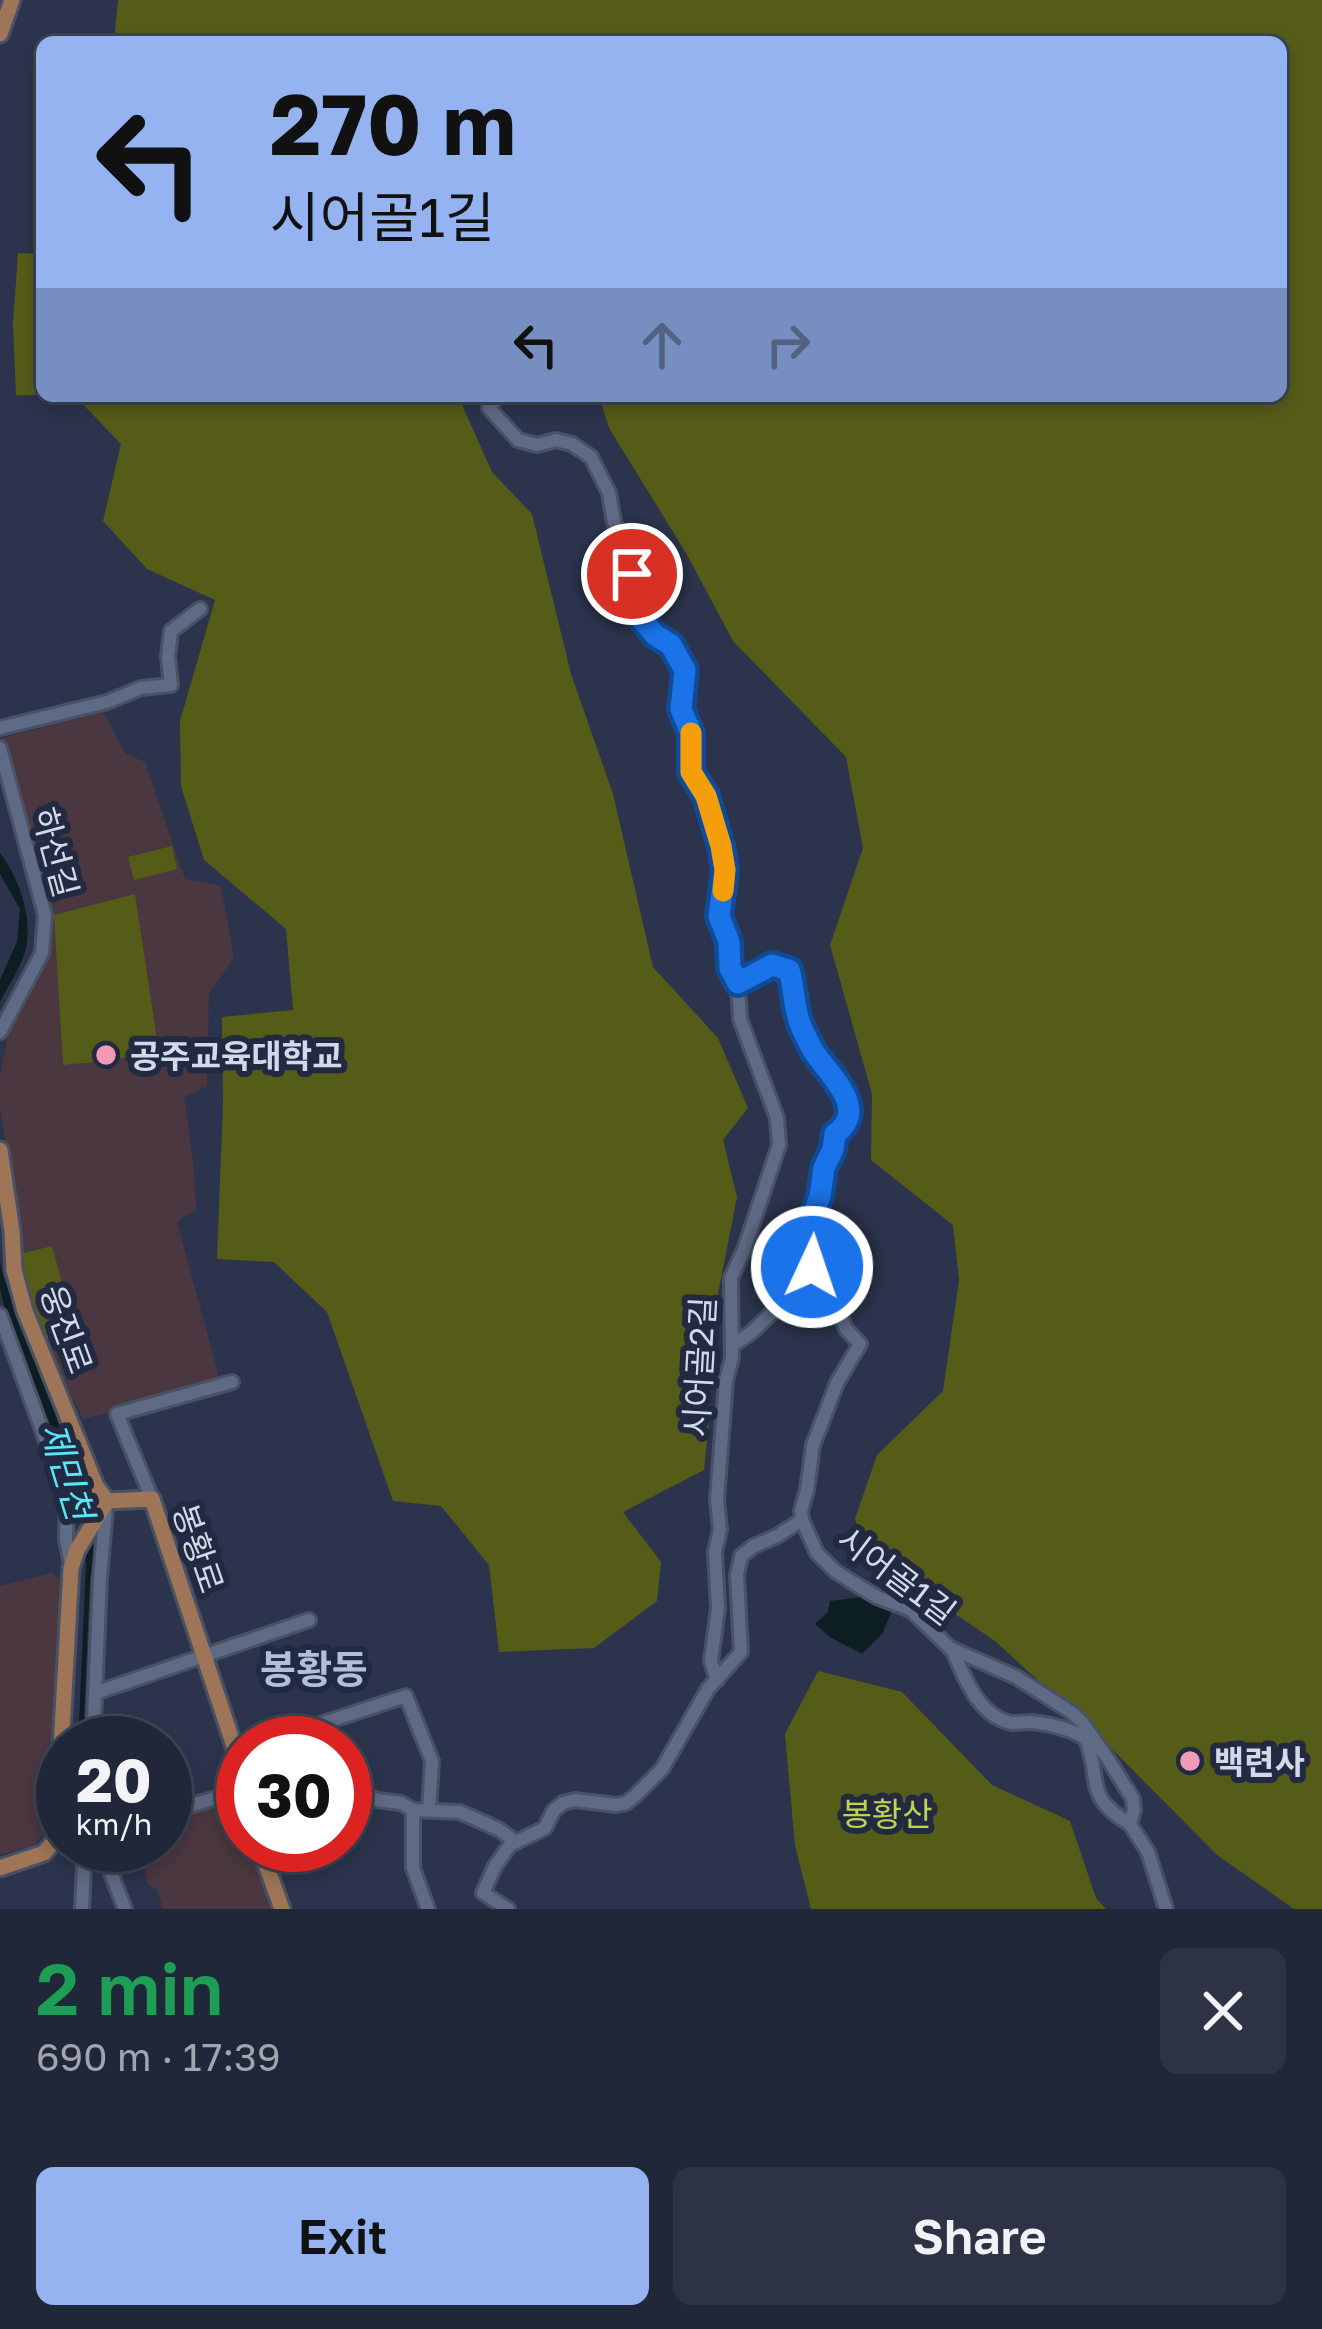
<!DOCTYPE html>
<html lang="en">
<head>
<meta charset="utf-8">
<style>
  :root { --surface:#202739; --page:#2d3344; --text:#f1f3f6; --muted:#a2a5ae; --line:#3d4453; --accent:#95b2f1 }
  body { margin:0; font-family:"Golos Text","Noto Sans KR",sans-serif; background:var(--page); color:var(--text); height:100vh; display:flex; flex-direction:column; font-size:45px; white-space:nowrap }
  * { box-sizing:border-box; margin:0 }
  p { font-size:39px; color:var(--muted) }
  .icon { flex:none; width:66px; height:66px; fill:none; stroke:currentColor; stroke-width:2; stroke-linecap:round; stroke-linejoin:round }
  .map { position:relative; height:1909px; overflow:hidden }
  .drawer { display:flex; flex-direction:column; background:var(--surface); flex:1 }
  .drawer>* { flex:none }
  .top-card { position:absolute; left:36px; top:36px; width:1251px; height:366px; border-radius:18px; box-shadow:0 6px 18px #0003,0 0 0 3px var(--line); background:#95b2f1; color:#111; overflow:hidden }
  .speed { position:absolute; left:36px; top:1716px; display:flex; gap:24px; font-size:60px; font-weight:700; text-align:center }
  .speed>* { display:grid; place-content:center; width:156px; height:156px; border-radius:50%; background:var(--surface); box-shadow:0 6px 18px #0003,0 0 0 3px var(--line); line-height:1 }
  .speed small { font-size:30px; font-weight:400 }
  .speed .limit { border:18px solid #d22; background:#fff; color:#111 }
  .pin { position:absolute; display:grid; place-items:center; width:102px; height:102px; color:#fff; margin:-51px; border:6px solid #fff; border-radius:50%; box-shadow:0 3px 12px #0007 }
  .me { position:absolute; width:132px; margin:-66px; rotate:3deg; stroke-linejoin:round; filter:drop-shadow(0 0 9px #0008) }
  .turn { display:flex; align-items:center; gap:42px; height:252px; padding:0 36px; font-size:54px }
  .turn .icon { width:156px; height:156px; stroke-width:2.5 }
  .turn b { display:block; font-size:84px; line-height:102px }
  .lanes { display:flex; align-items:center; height:114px; padding:0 36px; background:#0003; justify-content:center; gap:60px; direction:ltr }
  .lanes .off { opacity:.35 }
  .round { display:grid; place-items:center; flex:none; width:126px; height:126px; border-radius:18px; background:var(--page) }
  .head { display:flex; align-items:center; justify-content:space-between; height:204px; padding:0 36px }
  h1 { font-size:72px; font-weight:600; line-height:90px; color:#1e9e55 }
  .primary-button { display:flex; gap:24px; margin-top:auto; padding:24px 36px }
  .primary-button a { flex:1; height:138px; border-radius:18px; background:var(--accent); color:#111; font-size:48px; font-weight:600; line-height:138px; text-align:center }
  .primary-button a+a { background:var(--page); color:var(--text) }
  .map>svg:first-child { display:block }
  .education { fill:#4a373f }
  .green { fill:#555c18 }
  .water { fill:#0c1e21 }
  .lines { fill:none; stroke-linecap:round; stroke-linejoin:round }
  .stream { stroke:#0c1e21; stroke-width:3 }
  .minor-casing { stroke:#495165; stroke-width:18 }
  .major-casing { stroke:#495165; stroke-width:21 }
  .minor { stroke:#5f6a85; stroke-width:12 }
  .major { stroke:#9e7556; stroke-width:15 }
  .route-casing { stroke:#114b97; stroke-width:30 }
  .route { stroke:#1a73e8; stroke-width:21 }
  .slow { stroke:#f59e0b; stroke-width:21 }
  .poi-dot { fill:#f09ab7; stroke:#222a42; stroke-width:4.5 }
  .labels { text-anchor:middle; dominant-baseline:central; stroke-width:12; stroke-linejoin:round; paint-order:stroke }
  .street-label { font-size:33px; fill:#d3d9e9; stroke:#222a42 }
  .poi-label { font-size:33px; font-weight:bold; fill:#d3d9e9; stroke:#222a42; text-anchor:start }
  .park-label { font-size:33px; fill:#c1d152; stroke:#222a42 }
  .water-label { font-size:36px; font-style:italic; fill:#5be5f8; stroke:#222a42 }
  .quarter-label { font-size:39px; font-weight:bold; fill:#b2bedc; stroke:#222a42 }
</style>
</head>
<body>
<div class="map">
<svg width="1322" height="1909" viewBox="0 0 1322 1909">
  <rect width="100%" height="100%" fill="#2b344c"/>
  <!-- education -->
  <g class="education">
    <polygon points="103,712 126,754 145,762 185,879 221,886 234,957 209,994 207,1086 184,1097 194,1168 196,1209 177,1222 221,1384 83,1419 43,1339 20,1254 22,1246 0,1108 0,1077 8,1034 44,957 52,913 1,738"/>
    <polygon points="52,1573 66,1585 49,1826 34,1845 0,1855 0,1586"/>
    <polygon points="238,1796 243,1812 243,1845 254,1845 274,1909 163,1909 157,1890 147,1883 141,1845 165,1845 165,1819"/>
  </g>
  <!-- green -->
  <g class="green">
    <polygon points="118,0 1322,0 1322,1909 1294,1909 1217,1855 1105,1742 995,1641 867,1554 855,1519 877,1455 943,1391 959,1280 953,1225 871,1160 872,1094 830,945 863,848 846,757 733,641 686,553 609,428 599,396 1281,396 1281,42 114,42"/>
    <polygon points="18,253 42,254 42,395 16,395 13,324"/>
    <polygon points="75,396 470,396 462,405 492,472 532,514 571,674 613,794 653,967 718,1038 748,1108 723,1140 737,1197 708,1345 710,1412 704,1470 623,1512 661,1562 657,1601 594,1648 499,1652 489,1565 441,1506 393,1501 327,1312 274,1262 217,1259 223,1104 222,1017 293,1010 286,929 204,860 181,786 180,721 215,600 147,569 103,521 121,444"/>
    <polygon points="172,846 177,869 134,880 128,857"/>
    <path d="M135,894l22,146c-23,23 -63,21 -94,25l-9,-150z"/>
    <polygon points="52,1246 75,1330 43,1339 20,1254"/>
    <polygon points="818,1671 902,1692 992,1785 1070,1821 1096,1898 1106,1909 811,1909 795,1846 785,1734"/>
  </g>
  <!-- water -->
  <g class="water">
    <path d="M0,853c18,23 33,64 26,95 -4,18 -18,38 -26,54v-22l17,-38 3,-33 -20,-35z"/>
    <polygon points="0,1260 3,1276 100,1533 90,1579 83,1743 78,1743 86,1563 79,1499 9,1325 0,1289"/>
    <polygon points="863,1597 886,1606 892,1611 882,1634 862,1654 830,1637 815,1624 828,1612 830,1601"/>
  </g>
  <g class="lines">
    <!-- stream -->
    <polyline class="stream" points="11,978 20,960"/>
    <!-- minor casing -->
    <g class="minor-casing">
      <g id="minor">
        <polyline points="497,396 489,408 518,440 537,445 556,440 572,444 591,457 609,493 614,522 629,558 637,615 654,635 671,645 684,668 681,709 691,733 691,772 706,796 720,846 725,870 719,916 729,942 730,968 738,983 740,1019 777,1118 779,1145 744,1250 731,1278 732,1358 726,1380 717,1500 720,1530 715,1552 718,1608 711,1661 717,1680"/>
        <polyline points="0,728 107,702 141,688 171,685 168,657 171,631 200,609"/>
        <polyline points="0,748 45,915 42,953 0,1032"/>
        <path d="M738,983l34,-18 17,5c4,13 2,24 5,37 2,9 6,19 10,27 12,25 50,53 44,83 -2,10 -11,15 -15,23l-13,56 -13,31 1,8 10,52 10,3 4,4 14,35 14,15 -23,39 -24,62 -6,45 -6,21 1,9 15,33 18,18 17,11 25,15 34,13 39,38 66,29 55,35 11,10 24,34 27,43 1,11 -4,14 18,28 18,57"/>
        <polyline points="0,1315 67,1498 66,1539 71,1565"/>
        <polyline points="732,1346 752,1332 780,1305 818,1287"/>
        <polyline points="152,1499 117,1414 232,1382"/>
        <path d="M953,1651c11,26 26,66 59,72 1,0 18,-1 19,-1 19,2 39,6 55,17 16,42 -3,57 44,85"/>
        <polyline points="95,1693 309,1620"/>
        <polyline points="93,1743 100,1578 106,1508"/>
        <polyline points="262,1743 406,1696 432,1761 429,1810"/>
        <polyline points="345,1784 377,1800 401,1803 413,1810 460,1812 498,1829 516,1842"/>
        <polyline points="413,1810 413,1868 428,1909"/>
        <polyline points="165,1813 243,1790"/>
        <polyline points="100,1845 125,1909"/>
        <polyline points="82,1909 85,1845"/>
        <polyline points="508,1909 483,1893 495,1866 510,1845 545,1828 554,1810 563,1803 575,1800 616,1805 626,1803 635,1796 662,1769 708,1689 741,1652 737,1575 741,1556 754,1546 777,1536 802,1520"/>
      </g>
    </g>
    <!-- major casing -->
    <g class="major-casing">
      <g id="major">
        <polyline points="0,34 12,0"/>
        <polyline points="0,1150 12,1231 14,1270 25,1311 96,1486 107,1501 77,1550 71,1568 56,1839 44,1853 0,1868"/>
        <polyline points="107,1501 152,1499 236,1752 243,1792"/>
        <polyline points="259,1845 282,1909"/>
      </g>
    </g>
    <!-- minor -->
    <use href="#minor" class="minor"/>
    <!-- major -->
    <use href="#major" class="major"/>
  </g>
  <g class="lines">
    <!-- route casing -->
    <g class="route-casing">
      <path id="route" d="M632,574l6,41 17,20 16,10 14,25 -4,39 10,24v39l15,24 15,50 4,24 -6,46 10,26 1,26 8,15 34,-18 17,5c6,19 4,37 12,56 4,9 8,18 13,26 15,23 56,57 21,82l-2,15 -9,19 -4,28 -12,31 6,33 -2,7"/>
    </g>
    <!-- route -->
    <use href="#route" class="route"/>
    <!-- slow -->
    <polyline class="slow" points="691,733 691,772 706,796 721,846 725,870 723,891"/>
  </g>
  <!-- markers -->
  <g class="poi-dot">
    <circle cx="106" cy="1055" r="12"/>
    <circle cx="1190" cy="1761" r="12"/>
  </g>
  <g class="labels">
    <!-- street labels -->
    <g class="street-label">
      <text transform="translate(56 852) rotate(75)">하선길</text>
      <text transform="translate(67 1329) rotate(70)">웅진로</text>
      <text transform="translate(699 1367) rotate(-87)">시어골2길</text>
      <text transform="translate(199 1548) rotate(71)">봉황로</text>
      <text transform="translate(897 1575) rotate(37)">시어골1길</text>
    </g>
    <!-- poi labels -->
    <g class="poi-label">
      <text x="130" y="1055">공주교육대학교</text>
      <text x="1214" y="1761">백련사</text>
    </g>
    <!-- park labels -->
    <g class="park-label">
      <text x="887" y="1813">봉황산</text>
    </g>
    <!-- water labels -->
    <g class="water-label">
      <text transform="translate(67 1471) rotate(73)">제민천</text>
    </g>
    <!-- quarter labels -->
    <g class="quarter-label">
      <text x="314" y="1668">봉황동</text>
    </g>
  </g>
</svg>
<div class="speed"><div>20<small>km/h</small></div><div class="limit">30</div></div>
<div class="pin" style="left:632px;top:574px;background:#d93025"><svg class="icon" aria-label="arrive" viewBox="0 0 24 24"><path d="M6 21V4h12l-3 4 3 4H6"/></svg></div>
<svg class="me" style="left:812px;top:1267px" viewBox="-20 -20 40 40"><circle r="17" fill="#1a73e8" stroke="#fff" stroke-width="3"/><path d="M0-11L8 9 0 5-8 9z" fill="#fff"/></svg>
<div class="top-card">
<div class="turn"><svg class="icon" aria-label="left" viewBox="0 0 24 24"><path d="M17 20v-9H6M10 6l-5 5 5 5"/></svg><div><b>270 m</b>시어골1길</div></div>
<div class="lanes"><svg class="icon" aria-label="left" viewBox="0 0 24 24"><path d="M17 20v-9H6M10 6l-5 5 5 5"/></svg><svg class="icon off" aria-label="ahead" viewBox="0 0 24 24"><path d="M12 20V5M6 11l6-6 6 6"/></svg><svg class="icon off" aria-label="right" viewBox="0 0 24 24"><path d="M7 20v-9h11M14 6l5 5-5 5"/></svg></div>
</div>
</div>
<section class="drawer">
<div class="head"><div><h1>2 min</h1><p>690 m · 17:39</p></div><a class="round"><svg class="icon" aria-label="close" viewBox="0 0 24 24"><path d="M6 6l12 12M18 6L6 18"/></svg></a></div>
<div class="primary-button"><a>Exit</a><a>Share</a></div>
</section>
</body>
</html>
